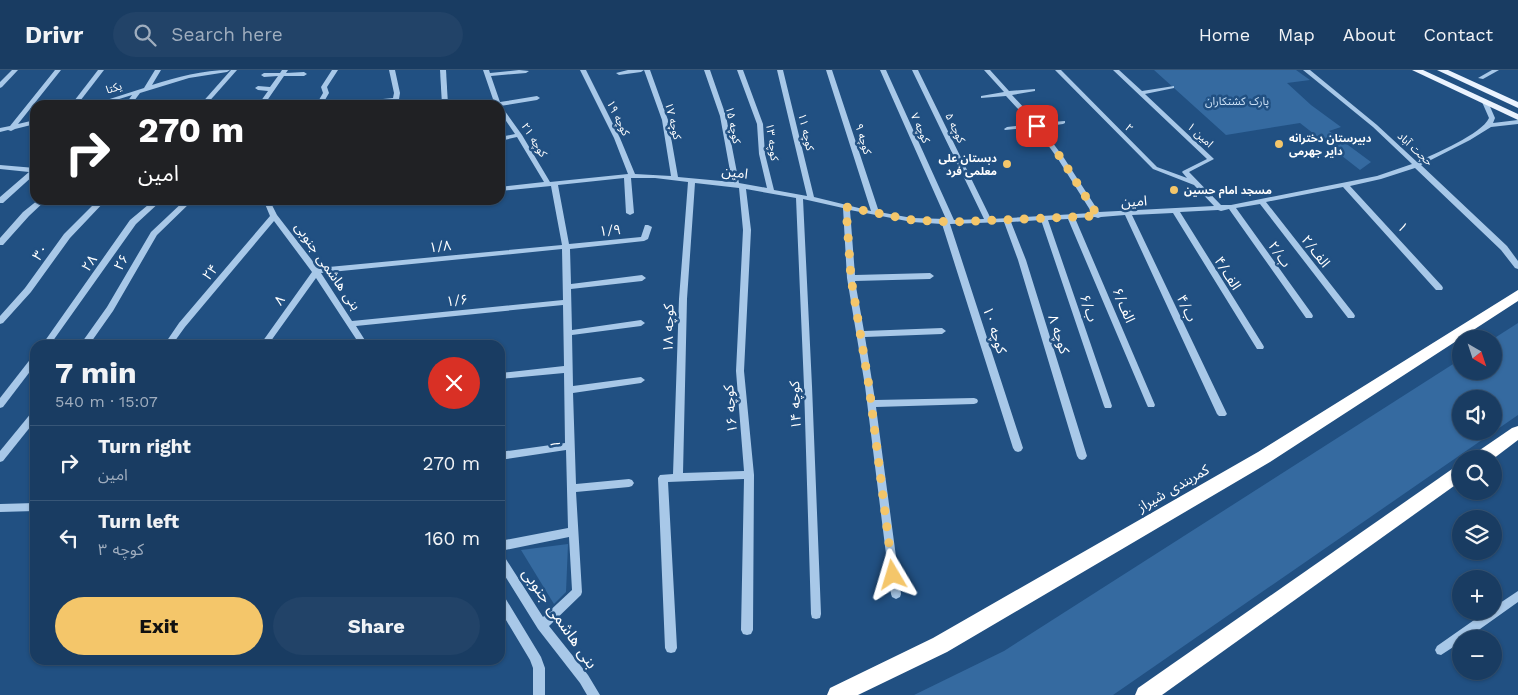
<!DOCTYPE html>
<html lang="en">
<head>
<meta charset="utf-8">
<style>
  :root { --surface:#193c62; --page:#224368; --text:#f1f3f6; --muted:#9fadbe; --line:#375677; --accent:#f4c66a }
  body { margin:0; font-family:"Work Sans","Noto Sans Arabic",sans-serif; background:var(--page); color:var(--text); height:100vh; display:flex; flex-direction:column; font-size:19px; white-space:nowrap }
  * { box-sizing:border-box; margin:0 }
  p { font-size:16px; color:var(--muted) }
  .icon { flex:none; width:28px; height:28px; fill:none; stroke:currentColor; stroke-width:2; stroke-linecap:round; stroke-linejoin:round }
  .map { position:relative; flex:1; overflow:hidden }
  .sheet { position:absolute; left:30px; top:270px; width:475px; height:325px; display:flex; flex-direction:column; background:var(--surface); border-radius:15px; box-shadow:0 1px 4px #0004,0 0 0 1px var(--line) }
  .sheet>* { flex:none }
  .banner { position:absolute; left:30px; top:30px; width:475px; height:105px; border-radius:15px; box-shadow:0 1px 4px #0004,0 0 0 1px var(--line); background:#202124; color:#fff; overflow:hidden }
  .needle { width:32px; rotate:141deg }
  .buttons { position:absolute; left:1452px; top:260px; display:grid; gap:10px }
  .buttons a { display:grid; place-items:center; width:50px; height:50px; border-radius:50%; background:var(--surface); box-shadow:0 1px 4px #0004,0 0 0 1px var(--line); font-size:25px }
  .pin { position:absolute; display:grid; place-items:center; width:42px; height:42px; color:#fff; margin:-21px; border-radius:10px; box-shadow:0 2px 8px #0006 }
  .me { position:absolute; width:55px; margin:-28px; rotate:353deg; stroke-linejoin:round; filter:drop-shadow(0 0 4px #0008) }
  .turn { display:flex; align-items:center; gap:18px; height:105px; padding:0 25px; font-size:22px }
  .turn .icon { width:65px; height:65px; stroke-width:2.5 }
  .turn b { display:block; font-size:35px; line-height:42px }
  .round { display:grid; place-items:center; flex:none; width:52px; height:52px; border-radius:26px; background:var(--page) }
  .overview { display:flex; align-items:center; justify-content:space-between; height:85px; padding:0 25px }
  h1 { font-size:30px; font-weight:700; line-height:38px }
  .cta { display:flex; gap:10px; margin-top:auto; padding:10px 25px }
  .cta a { flex:1; height:58px; border-radius:30px; background:var(--accent); color:#111; font-size:20px; font-weight:700; line-height:58px; text-align:center }
  .cta a+a { background:var(--page); color:var(--text) }
  ul { padding:0; list-style:none }
  li { display:flex; align-items:center; gap:15px; height:75px; padding:0 25px; border-top:1px solid var(--line) }
  li div { flex:1 }
  li b { display:block; font-size:19px }
  li em { font-style:normal }
  header { display:flex; align-items:center; gap:30px; box-sizing:border-box; height:70px; padding:0 25px; background:var(--surface); border-bottom:1px solid var(--line) }
  header strong { font-size:24px }
  nav { display:flex; gap:28px; margin-inline-start:auto; font-size:18px }
  .search { width:350px; height:45px; background:var(--page); display:flex; align-items:center; gap:12px; box-sizing:border-box; padding:0 18px; border-radius:28px; color:var(--muted); font-size:19px }
  .map>svg:first-child { display:block }
  .green { fill:#356aa0; fill-rule:evenodd }
  .lines { fill:none; stroke-linecap:round; stroke-linejoin:round }
  .minor { fill:#a8c8e8; fill-rule:evenodd }
  .major { fill:#ebf3fe; fill-rule:evenodd }
  .highway { fill:#fff; fill-rule:evenodd }
  .route { stroke:#f4c66a; stroke-width:9; stroke-dasharray:0 16.2 }
  .poi-dot { fill:#f4c66a; stroke:#215082; stroke-width:2 }
  .labels { text-anchor:middle; dominant-baseline:central; stroke-width:5; stroke-linejoin:round; paint-order:stroke }
  .far-street-label { font-size:11px; fill:#fff; stroke:#215082 }
  .far-park-label { font-size:11px; fill:#cce1f6; stroke:#215082 }
  .far-poi-label { font-size:11px; font-weight:bold; fill:#fff; stroke:#215082; text-anchor:start }
  .street-label { font-size:14px; fill:#fff; stroke:#215082 }
  .near-street-label { font-size:16px; fill:#fff; stroke:#215082 }
</style>
</head>
<body>
<header>
<strong>Drivr</strong>
<div class="search"><svg class="icon" aria-label="search" viewBox="0 0 24 24"><circle cx="10" cy="10" r="6"/><path d="M15 15l6 6"/></svg>Search here</div>
<nav><a>Home</a><a>Map</a><a>About</a><a>Contact</a></nav>
</header>
<div class="map">
<svg width="1518" height="625" viewBox="0 0 1518 625">
  <rect width="100%" height="100%" fill="#215082"/>
  <!-- green -->
  <g class="green">
    <polygon points="1154,0 1296,0 1310,10 1287,13 1311,35 1341,57 1329,61 1371,92 1360,100 1300,53 1226,65"/>
    <path d="M1518,253v92l-405,280h-199l90,-44 457,-292v12h33l-1,-32zM1461,329h33v32h-33z"/>
    <polygon points="568,474 566,522 554,534 521,480"/>
  </g>
  <g class="lines">
    <!-- minor -->
    <g class="minor">
      <polygon points="12,0 18,0 2,17 0,18 0,12"/>
      <polygon points="55,0 61,0 18,54 35,50 35,54 15,59 11,61 8,60 0,62 0,58 10,56"/>
      <polygon points="98,0 104,0 77,35 71,35"/>
      <path d="M155,0h6l-9,15c26,-8 50,-15 78,-15l-3,2 -38,6 -49,15 -9,12h-6l7,-10 -32,10h-9l53,-17z"/>
      <polygon points="231,0 237,0 206,35 200,35"/>
      <polygon points="282,0 288,0 286,3 304,2 307,4 304,6 284,6 264,35 258,35 268,21 258,20 255,18 258,16 270,17 278,6 264,7 261,5 264,3 280,3"/>
      <polygon points="332,0 338,0 327,17 329,23 322,35 316,35 323,23 321,17"/>
      <polygon points="389,0 395,0 400,23 398,35 392,35 392,32 351,35 351,33 353,32 393,28 394,23"/>
      <polygon points="440,0 446,0 448,35 442,35"/>
      <path d="M483,0h6l1,3 29,-3 10,1 -3,2 -35,3 9,26 37,-6 3,2 -3,2 -37,6 2,1 20,28 28,47 78,-8 -14,-36 -34,-68h6l34,68 15,36 36,2 -9,-56 -18,-50h6l18,50 10,57 54,5 -12,-66 -16,-46h6l16,46 13,67 28,5 -8,-34 -2,-30 -20,-54h6l20,54 2,30 9,36 33,6 -30,-126h6l31,127 57,14 -45,-141h6l47,142 33,6 34,1 -66,-149h6l68,150 30,-1 -72,-149h6l73,149 101,-6 -34,-54 -23,-32 -30,3 -1,-1 3,-2 25,-3 -26,-28 -25,2v-2l23,-4 -20,-22h6l19,21 26,-2v2l-23,4 26,28 27,-2v2l-2,1 -22,3 23,31 35,54 115,-6 -20,-21 -41,-16 -98,-99h6l96,97 30,11 -5,-6 1,-1 24,-12 -94,-89h6l23,21 32,-5v2l-29,6 69,65 -25,13 32,33h10l146,-29 35,-12 -39,-37 -70,-57h7l67,55 40,37c17,-8 65,-28 72,-44l-7,-16 3,-2 3,2 7,16 -2,5 25,-3v4l-27,3 -21,13 -49,25 86,81 11,15v8l-3,-1 -14,-18 -86,-82 -34,11 -31,7 92,100 1,2 -1,2h-6l-93,-103 -77,15 88,112 1,2 -1,2h-6l-88,-114 -24,4 76,106 1,2 -1,2h-6l-77,-109 -8,2 -3,-1 -38,2 83,133 1,2 -1,2h-6l-84,-136 -41,2 95,199 -2,2h-6l-2,-2 -92,-199 -24,2 -3,1 -3,-1 -20,1 80,187 -1,2h-6l-1,-2 -79,-186 -20,1 64,186 -1,2h-6l-1,-2 -63,-186 -30,2 15,38 61,196 -2,3 -3,1 -3,-1 -2,-3 -59,-196 -14,-38 -54,2 73,224 -2,3 -3,1 -3,-1 -2,-3 -71,-224 -30,-2 -62,-12 5,65 75,-2 4,3 -4,3 -75,2 9,50 78,-3 4,3 -4,3 -77,3 10,63 99,-2 3,1 1,2 -1,2 -3,1 -98,3 25,187 -1,3 -4,2 -4,-2 -1,-3 -26,-208 -18,-108 -4,-70 -40,-9 9,187 9,228 -1,4 -4,1 -4,-1 -1,-4 -7,-228 -8,-188 -50,-9 5,41 -7,141 10,104 -1,155 -2,4 -4,1 -4,-1 -2,-4 3,-151 -76,3 9,166 -2,4 -4,1 -4,-1 -2,-4 -7,-170 2,-3 13,-1 6,-175 9,-117 -33,-4h-24l3,35 -4,2 -4,-2 -2,-35 -66,7 11,59 72,-7 4,-12h3l4,2 -4,12 -4,2 -74,8 1,35 71,-9 4,3 -4,3 -71,8 1,41 69,-10 4,3 -4,3 -69,9 1,51 68,-9 4,3 -4,3 -68,10 3,91 53,-5 3,1 2,3 -2,3 -3,1 -53,5 6,100 -1,3 -32,31 39,49 12,20h-13l-7,-12 -42,-54 -38,-61v-14l4,2 39,61 29,-27 -3,-53 -69,14v-10l68,-13 -2,-78 -66,10v-8l65,-9 -1,-70 -64,6v-6l64,-7 -1,-61 -207,21 12,19h-8l-44,-67 -48,67h-8l52,-73 -38,-51 -89,106 -13,18h-8l15,-22 91,-107 -5,-12 -36,-2 -4,-2 79,1 80,-1 -4,2 -57,3h-51l5,10 41,53 244,-23 -11,-59 -51,5v-4l44,-5 -27,-45 -17,4v-4l15,-3 -15,-22v-7h-5zM695,113l44,5 4,42 -7,141 8,100 -61,2 4,-174zM562,179l1,51 -211,21 -31,-48z"/>
      <polygon points="628,0 644,0 641,2 619,5 616,3"/>
      <polygon points="1492,0 1499,0 1483,9 1478,8"/>
      <polygon points="0,95 35,98 35,104 3,133 0,133 0,127 29,102 0,99"/>
      <polygon points="38,130 46,130 29,146 3,175 0,175 0,168 23,142"/>
      <polygon points="98,130 106,130 70,168 31,222 3,253 0,254 0,246 25,218 64,164"/>
      <polygon points="154,130 162,130 136,154 50,275 42,275 130,150"/>
      <polygon points="185,130 193,130 157,165 113,241 89,275 80,275 107,237 151,162"/>
      <polygon points="35,286 35,295 3,337 0,338 0,328 32,287"/>
      <polygon points="35,340 35,351 3,391 0,392 0,381 32,342"/>
      <polygon points="35,433 35,441 0,442 0,434"/>
      <polygon points="1518,521 1518,532 1466,569 1461,569 1461,572 1441,585 1437,584 1435,580 1437,576 1487,541 1494,541 1494,537"/>
      <polygon points="500,525 504,526 541,587 545,598 545,625 533,625 533,598 530,590 500,540"/>
      <polygon points="35,535 35,547 34,547 30,546 29,542 31,536"/>
    </g>
    <!-- major -->
    <g class="major">
      <polygon points="1412,0 1423,0 1518,44 1518,50"/>
      <polygon points="1437,0 1448,0 1518,32 1518,38"/>
    </g>
    <!-- highway -->
    <g class="highway">
      <polygon points="1518,220 1518,231 1270,392 947,582 858,625 827,625 830,618 933,568 1258,382"/>
      <polygon points="1518,356 1518,370 1493,389 1472,389 1474,384 1512,358"/>
      <polygon points="1461,395 1461,411 1162,625 1135,625 1138,618 1455,397"/>
    </g>
  </g>
  <g class="lines">
    <!-- route -->
    <polyline class="route" points="893,505 869,316 851,208 846,137 912,150 951,152 1098,146 1061,88 1037,56"/>
  </g>
  <!-- markers -->
  <g class="poi-dot">
    <circle cx="1279" cy="74" r="5"/>
    <circle cx="1007" cy="94" r="5"/>
    <circle cx="1174" cy="120" r="5"/>
  </g>
  <g class="labels">
    <!-- far-street labels -->
    <g class="far-street-label">
      <text transform="translate(114 18) rotate(-17)">یکتا</text>
      <text transform="translate(618 48) rotate(64)">کوچه ۱۹</text>
      <text transform="translate(673 51) rotate(76)">کوچه ۱۷</text>
      <text transform="translate(733 55) rotate(78)">کوچه ۱۵</text>
      <text transform="translate(920 58) rotate(66)">کوچه ۷</text>
      <text transform="translate(955 58) rotate(64)">کوچه ۵</text>
      <text transform="translate(1129 58) rotate(45)">۲</text>
      <text transform="translate(806 62) rotate(77)">کوچه ۱۱</text>
      <text transform="translate(1200 65) rotate(43)">امین ۱</text>
      <text transform="translate(863 69) rotate(73)">کوچه ۹</text>
      <text transform="translate(534 70) rotate(58)">کوچه ۲۱</text>
      <text transform="translate(772 72) rotate(82)">کوچه ۱۳</text>
      <text transform="translate(1415 79) rotate(43)">حجت آباد</text>
    </g>
    <!-- far-park labels -->
    <g class="far-park-label">
      <text x="1237" y="31">پارک کشتکاران</text>
    </g>
    <!-- far-poi labels -->
    <g class="far-poi-label">
      <text x="1289" y="68">دبیرستان دخترانه<tspan x="1289" dy="13">دایر جهرمی</tspan></text>
      <text x="997" y="88" text-anchor="end">دبستان علی<tspan x="997" dy="13">معلمی فرد</tspan></text>
      <text x="1184" y="120">مسجد امام حسین</text>
    </g>
    <!-- street labels -->
    <g class="street-label">
      <text transform="translate(735 102) rotate(8)">امین</text>
      <text transform="translate(1134 131) rotate(-3)">امین</text>
      <text transform="translate(1403 157) rotate(48)">۱</text>
      <text transform="translate(610 160) rotate(-5)">۱/۹</text>
      <text transform="translate(440 176) rotate(-6)">۱/۸</text>
      <text transform="translate(1316 181) rotate(52)">۲/الف</text>
      <text transform="translate(40 182) rotate(-54)">۳۰</text>
      <text transform="translate(1280 184) rotate(55)">۲/ب</text>
      <text transform="translate(121 192) rotate(-59)">۲۶</text>
      <text transform="translate(89 193) rotate(-55)">۲۸</text>
      <text transform="translate(328 196) rotate(55)">بنی هاشمی جنوبی</text>
      <text transform="translate(210 202) rotate(-50)">۲۴</text>
      <text transform="translate(1228 203) rotate(58)">۴/الف</text>
      <text transform="translate(279 230) rotate(-54)">۸</text>
      <text transform="translate(457 230) rotate(-6)">۱/۶</text>
      <text transform="translate(1124 235) rotate(67)">۶/الف</text>
      <text transform="translate(1089 238) rotate(71)">ب/۶</text>
      <text transform="translate(1187 238) rotate(65)">۴/ب</text>
      <text transform="translate(668 258) rotate(-89)">کوچه ۱۸</text>
      <text transform="translate(995 260) rotate(72)">کوچه ۱۰</text>
      <text transform="translate(1059 264) rotate(72)">کوچه ۸</text>
      <text transform="translate(795 335) rotate(-92)">کوچه ۱۴</text>
      <text transform="translate(730 339) rotate(-95)">کوچه ۱۶</text>
      <text transform="translate(555 374) rotate(-91)">۱</text>
      <text transform="translate(1173 418) rotate(-30)">کمربندی شیراز</text>
    </g>
    <!-- near-street labels -->
    <g class="near-street-label">
      <text transform="translate(560 548) rotate(55)">بنی هاشمی جنوبی</text>
    </g>
  </g>
</svg>
<div class="buttons">
<a><svg class="needle" viewBox="-14 -14 28 28"><path d="M0-13l5 13h-10z" fill="#e53935"/><path d="M0 13l5-13h-10z" fill="#9fadbe"/></svg></a>
<a><svg class="icon" aria-label="sound" viewBox="0 0 24 24"><path d="M4 9h4l5-4v14l-5-4H4zM17 9q2 3 0 6"/></svg></a>
<a><svg class="icon" aria-label="search" viewBox="0 0 24 24"><circle cx="10" cy="10" r="6"/><path d="M15 15l6 6"/></svg></a>
<a><svg class="icon" aria-label="layers" viewBox="0 0 24 24"><path d="M12 4l9 5-9 5-9-5zM3 14l9 5 9-5"/></svg></a>
<a>+</a>
<a>−</a>
</div>
<div class="pin" style="left:1037px;top:56px;background:#d93025"><svg class="icon" aria-label="arrive" viewBox="0 0 24 24"><path d="M6 21V4h12l-3 4 3 4H6"/></svg></div>
<svg class="me" style="left:893px;top:505px" viewBox="-20 -20 40 40"><path d="M0-17L14 15 0 8-14 15z" fill="#f4c66a" stroke="#fff" stroke-width="4"/></svg>
<div class="banner">
<div class="turn"><svg class="icon" aria-label="right" viewBox="0 0 24 24"><path d="M7 20v-9h11M14 6l5 5-5 5"/></svg><div><b>270 m</b>امین</div></div>
</div>
<section class="sheet">
<div class="overview"><div><h1>7 min</h1><p>540 m · 15:07</p></div><a class="round" style="background:#d93025;color:#fff"><svg class="icon" aria-label="close" viewBox="0 0 24 24"><path d="M6 6l12 12M18 6L6 18"/></svg></a></div>
<ul>
<li><svg class="icon" aria-label="right" viewBox="0 0 24 24"><path d="M7 20v-9h11M14 6l5 5-5 5"/></svg><div><b>Turn right</b><p>امین</p></div><em>270 m</em></li>
<li><svg class="icon" aria-label="left" viewBox="0 0 24 24"><path d="M17 20v-9H6M10 6l-5 5 5 5"/></svg><div><b>Turn left</b><p>کوچه ۳</p></div><em>160 m</em></li>
</ul>
<div class="cta"><a>Exit</a><a>Share</a></div>
</section>
</div>
</body>
</html>
